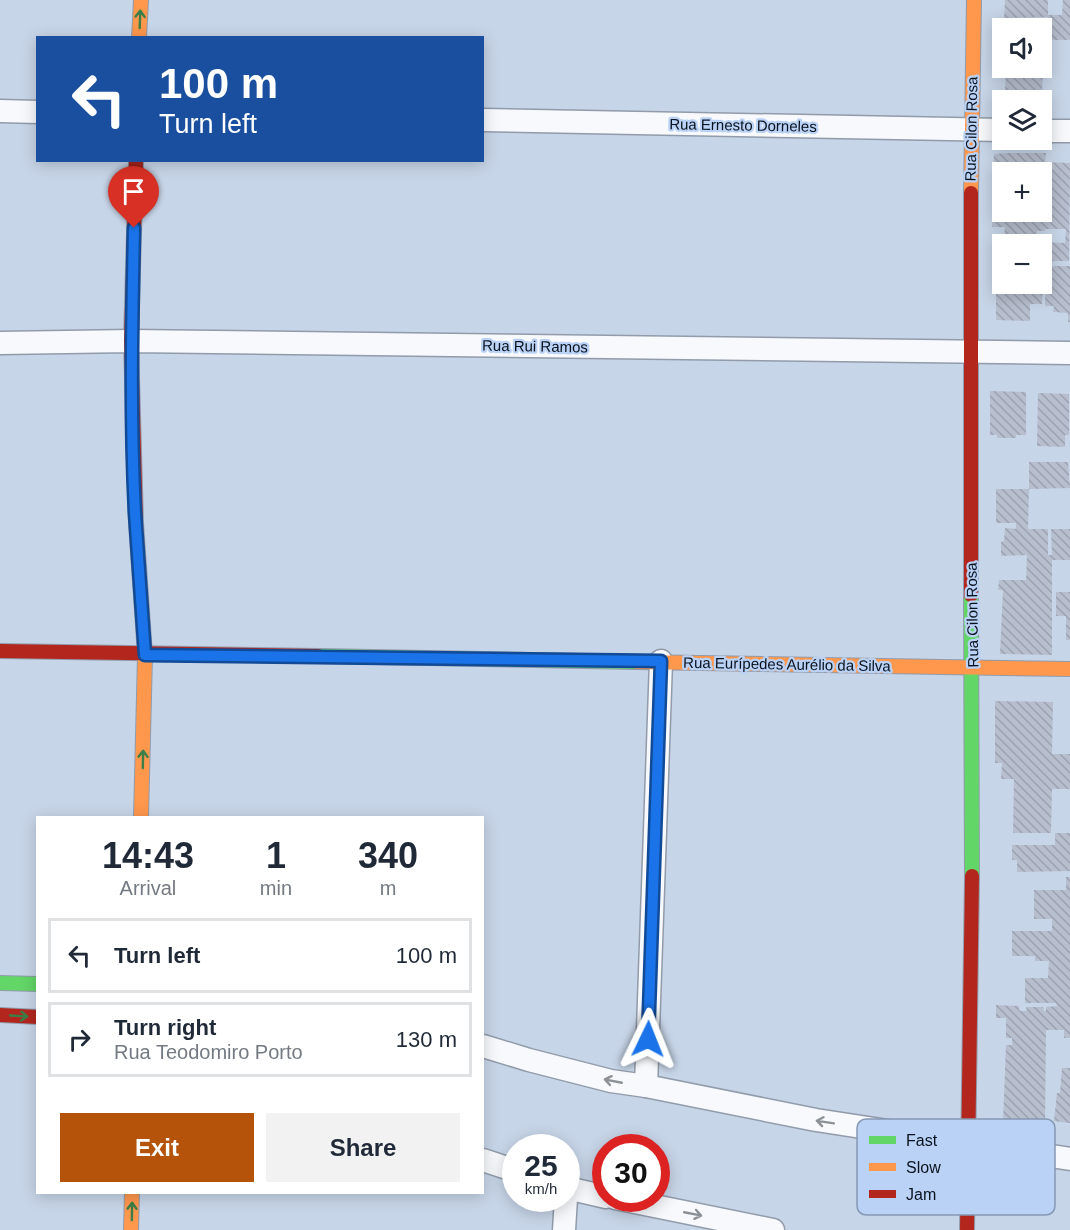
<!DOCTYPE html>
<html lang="en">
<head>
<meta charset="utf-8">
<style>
  :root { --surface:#fff; --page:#f2f2f3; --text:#1f2937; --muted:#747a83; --line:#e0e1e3; --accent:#b45309 }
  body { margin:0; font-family:Arial,sans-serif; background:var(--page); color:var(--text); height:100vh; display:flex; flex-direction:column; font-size:22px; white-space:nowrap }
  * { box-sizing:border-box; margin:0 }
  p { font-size:20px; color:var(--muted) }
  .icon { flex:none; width:33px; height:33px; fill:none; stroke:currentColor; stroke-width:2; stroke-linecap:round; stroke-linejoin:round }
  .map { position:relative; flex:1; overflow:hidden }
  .sheet { position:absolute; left:36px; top:816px; width:448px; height:378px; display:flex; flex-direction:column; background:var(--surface); border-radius:0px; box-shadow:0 3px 15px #0003 }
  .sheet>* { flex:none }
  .top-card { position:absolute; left:36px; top:36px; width:448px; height:126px; border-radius:0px; box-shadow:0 3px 15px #0003; background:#1a4fa0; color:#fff; overflow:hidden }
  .fabs { position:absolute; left:992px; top:18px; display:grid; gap:12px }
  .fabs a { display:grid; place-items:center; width:60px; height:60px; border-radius:0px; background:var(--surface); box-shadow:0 3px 15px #0003; font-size:30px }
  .speed { position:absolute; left:502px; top:1134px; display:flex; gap:12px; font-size:30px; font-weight:700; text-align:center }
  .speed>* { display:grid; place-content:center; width:78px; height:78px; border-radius:50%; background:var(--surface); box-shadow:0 3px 15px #0003; line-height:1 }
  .speed small { font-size:15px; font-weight:400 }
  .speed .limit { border:9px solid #d22; background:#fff; color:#111 }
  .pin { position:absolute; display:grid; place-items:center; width:51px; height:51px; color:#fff; margin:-62px -26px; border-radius:50% 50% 50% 0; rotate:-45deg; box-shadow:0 0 6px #0007 }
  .pin .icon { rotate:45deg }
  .me { position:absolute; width:66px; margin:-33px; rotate:2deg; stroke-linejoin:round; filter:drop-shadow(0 0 4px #0008) }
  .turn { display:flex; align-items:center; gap:21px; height:126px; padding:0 24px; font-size:27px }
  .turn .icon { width:78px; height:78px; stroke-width:2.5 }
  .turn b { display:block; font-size:42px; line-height:51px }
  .eta { display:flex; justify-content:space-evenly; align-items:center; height:102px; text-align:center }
  .eta b { font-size:36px; font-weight:800; line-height:42px }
  .button { display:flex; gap:12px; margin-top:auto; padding:12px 24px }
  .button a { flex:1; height:69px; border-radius:0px; background:var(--accent); color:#fff; font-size:24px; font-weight:800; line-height:69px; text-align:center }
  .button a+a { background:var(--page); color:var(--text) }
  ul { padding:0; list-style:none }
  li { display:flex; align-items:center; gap:18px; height:75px; margin:0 12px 9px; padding:0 12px; border:3px solid var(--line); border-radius:0px }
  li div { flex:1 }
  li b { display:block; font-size:22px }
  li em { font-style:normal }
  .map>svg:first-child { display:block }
  .building { fill:url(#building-back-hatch) }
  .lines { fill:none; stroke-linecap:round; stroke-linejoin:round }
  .street-casing { stroke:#919baa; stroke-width:25 }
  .fast-casing { stroke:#919baa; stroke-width:16 }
  .slow-casing { stroke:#919baa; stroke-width:16 }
  .jam-casing { stroke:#919baa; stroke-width:16 }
  .street { stroke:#f7f9fc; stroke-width:22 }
  .fast { stroke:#63d668; stroke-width:14 }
  .slow { stroke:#ff974d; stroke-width:14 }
  .jam { stroke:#b3261e; stroke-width:14 }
  .oneway { stroke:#3b7e47 }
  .oneway2 { stroke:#8c9198 }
  .route-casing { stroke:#114b97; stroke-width:15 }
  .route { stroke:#1a73e8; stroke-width:10 }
  .labels { text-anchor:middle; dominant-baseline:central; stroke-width:4.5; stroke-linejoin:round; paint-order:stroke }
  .street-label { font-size:15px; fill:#0a121e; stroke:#bad2f5 }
  .key { fill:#bad2f5; stroke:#8598b4; stroke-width:1.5 }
  .key-label { font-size:16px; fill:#0a121e }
</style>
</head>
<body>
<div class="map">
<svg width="1070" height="1230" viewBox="0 0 1070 1230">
  <defs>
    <pattern id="building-back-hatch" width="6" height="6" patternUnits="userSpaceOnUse" patternTransform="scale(1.5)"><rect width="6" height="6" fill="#b7bece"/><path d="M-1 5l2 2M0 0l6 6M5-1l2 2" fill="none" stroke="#9ca2b0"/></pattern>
  </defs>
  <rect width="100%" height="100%" fill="#c7d5e8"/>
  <!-- building -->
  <g class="building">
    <polygon points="1005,0 1048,0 1048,15 1062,15 1063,0 1070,0 1070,40 1047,40 1048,17 1004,18"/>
    <polygon points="1006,68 1034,68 1034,70 1043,70 1042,92 1005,91"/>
    <polygon points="1006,153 1046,153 1045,162 1070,163 1069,261 1044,261 1043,265 1041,265 1041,242 1065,243 1066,229 1045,229 1045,231 1037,231 1037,242 1041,242 1041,244 1031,244 1031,242 1004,242 1005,227 992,227 993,206 1002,206 1002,212 1041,212 1041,201 1045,200 1045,188 1041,188 1041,172 1002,172 1002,175 993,175 994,154"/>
    <polygon points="1046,266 1070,266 1070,322 1068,322 1068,313 1053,312 1054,306 1045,306"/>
    <polygon points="996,271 1002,271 1002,284 1041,284 1041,271 1043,271 1042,304 1030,304 1030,321 996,320"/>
    <polygon points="990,391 1026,392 1026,435 1016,435 1016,438 997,438 997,435 990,435"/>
    <polygon points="1038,393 1069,394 1069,435 1065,435 1065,447 1037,446"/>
    <polygon points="1029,462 1068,462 1070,488 1029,489"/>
    <polygon points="996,489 1029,489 1028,529 1048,529 1048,555 1052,555 1051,529 1070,529 1070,560 1052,560 1052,655 1000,654 1003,590 998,590 999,580 1026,580 1027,555 1001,556 1001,542 1004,541 1005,528 1016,529 1016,523 996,523"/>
    <polygon points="1056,592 1070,592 1070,640 1066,640 1066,616 1056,616"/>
    <polygon points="995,701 1053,702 1052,754 1070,754 1070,789 1052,789 1051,833 1013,833 1014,779 1001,779 1002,763 995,763"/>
    <polygon points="1055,833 1070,833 1070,871 1017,872 1017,860 1012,860 1012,845 1055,845"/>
    <polygon points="1066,877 1070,877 1070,1038 1064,1038 1064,1030 1046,1030 1045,1125 1003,1123 1006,1045 1012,1045 1012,1038 1006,1038 1006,1018 996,1018 996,1005 1019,1006 1019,1010 1021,1011 1027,1011 1026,1007 1043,1007 1044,1011 1046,1011 1046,1007 1057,1006 1056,1003 1025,1003 1025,978 1048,978 1049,961 1035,961 1035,956 1012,956 1012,931 1052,931 1052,919 1034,919 1034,890 1066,890"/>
    <polygon points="1062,1068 1070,1068 1070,1123 1054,1121 1057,1093 1060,1093"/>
  </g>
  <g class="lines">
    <!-- street casing -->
    <g class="street-casing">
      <g id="street">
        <polyline points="0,111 38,112"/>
        <polyline points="483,120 1002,130"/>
        <polyline points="1041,131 1070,131"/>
        <polyline points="0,343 131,341 1070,353"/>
        <polyline points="483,1046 529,1060 611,1081 646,1086 816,1120 1070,1159"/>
        <polyline points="646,1086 661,661"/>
        <polyline points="483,1160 516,1171"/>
        <polyline points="567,1188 606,1197"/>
        <polyline points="615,1198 773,1230"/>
        <polyline points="564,1230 566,1198"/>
      </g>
    </g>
    <!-- fast casing -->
    <g class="fast-casing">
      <g id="fast">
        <polyline points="971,595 972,876"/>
        <polyline points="318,656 636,662"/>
        <polyline points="0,983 38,984"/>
      </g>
    </g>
    <!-- slow casing -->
    <g class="slow-casing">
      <g id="slow">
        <polyline points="139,38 141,0"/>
        <polyline points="971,193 974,0"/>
        <polyline points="136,523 145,655 141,818"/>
        <polyline points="636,662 1070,669"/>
        <polyline points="131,1230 132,1192"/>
      </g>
    </g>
    <!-- jam casing -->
    <g class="jam-casing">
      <g id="jam">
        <polyline points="971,193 971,595"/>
        <polyline points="136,523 131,341 136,160"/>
        <polyline points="0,651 318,656"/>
        <polyline points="0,1015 38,1017"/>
        <polyline points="967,1230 972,876"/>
      </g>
    </g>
    <!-- street -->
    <use href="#street" class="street"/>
    <!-- fast -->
    <use href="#fast" class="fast"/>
    <!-- slow -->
    <use href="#slow" class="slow"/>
    <!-- jam -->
    <use href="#jam" class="jam"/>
  </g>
  <!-- one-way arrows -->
  <defs><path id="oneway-shaft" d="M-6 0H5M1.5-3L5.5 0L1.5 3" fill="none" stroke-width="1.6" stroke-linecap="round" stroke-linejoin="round" transform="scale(1.5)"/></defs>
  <g class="oneway">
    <use href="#oneway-shaft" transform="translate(140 19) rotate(-88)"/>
    <use href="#oneway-shaft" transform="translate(143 759) rotate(-89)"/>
    <use href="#oneway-shaft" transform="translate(19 1016) rotate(3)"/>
    <use href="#oneway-shaft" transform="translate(132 1211) rotate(-89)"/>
  </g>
  <g class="oneway2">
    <use href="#oneway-shaft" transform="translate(613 1081) rotate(-169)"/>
    <use href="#oneway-shaft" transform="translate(825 1122) rotate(-171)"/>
    <use href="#oneway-shaft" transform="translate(693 1214) rotate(11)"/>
  </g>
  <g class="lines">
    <!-- route casing -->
    <g class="route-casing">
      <path id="route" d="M134,228c-2,95 -4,190 1,285 3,47 7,95 10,142l516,6 -13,378"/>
    </g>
    <!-- route -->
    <use href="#route" class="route"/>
  </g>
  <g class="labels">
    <!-- street labels -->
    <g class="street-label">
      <text transform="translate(743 125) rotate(1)">Rua Ernesto Dorneles</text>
      <text transform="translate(971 129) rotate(-89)">Rua Cilon Rosa</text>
      <text transform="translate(535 346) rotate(1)">Rua Rui Ramos</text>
      <text transform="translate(972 615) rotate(-91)">Rua Cilon Rosa</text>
      <text transform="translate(787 664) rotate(1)">Rua Eurípedes Aurélio da Silva</text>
    </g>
  </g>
  <!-- legend -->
  <rect x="857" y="1119" width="198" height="96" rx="9" class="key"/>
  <rect x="869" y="1136" width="27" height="8" fill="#63d668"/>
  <rect x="869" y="1163" width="27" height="8" fill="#ff974d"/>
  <rect x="869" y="1190" width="27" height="8" fill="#b3261e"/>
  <g class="key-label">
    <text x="906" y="1146">Fast</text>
    <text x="906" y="1173">Slow</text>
    <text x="906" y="1200">Jam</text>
  </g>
</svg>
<div class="fabs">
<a><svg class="icon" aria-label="sound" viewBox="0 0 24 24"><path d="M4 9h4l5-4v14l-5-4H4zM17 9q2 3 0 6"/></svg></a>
<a><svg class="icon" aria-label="layers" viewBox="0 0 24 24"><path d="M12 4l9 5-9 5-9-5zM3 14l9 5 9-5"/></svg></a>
<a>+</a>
<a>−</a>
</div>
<div class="speed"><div>25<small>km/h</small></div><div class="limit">30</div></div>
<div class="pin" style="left:134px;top:228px;background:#d93025"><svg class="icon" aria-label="arrive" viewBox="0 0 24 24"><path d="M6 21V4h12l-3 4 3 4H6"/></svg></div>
<svg class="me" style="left:648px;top:1039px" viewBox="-20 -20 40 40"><path d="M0-17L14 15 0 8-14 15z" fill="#1a73e8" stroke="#fff" stroke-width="4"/></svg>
<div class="top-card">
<div class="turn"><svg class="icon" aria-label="left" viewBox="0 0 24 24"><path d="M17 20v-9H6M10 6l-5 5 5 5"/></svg><div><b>100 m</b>Turn left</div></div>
</div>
<section class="sheet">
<div class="eta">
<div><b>14:43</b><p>Arrival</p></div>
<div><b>1</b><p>min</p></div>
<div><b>340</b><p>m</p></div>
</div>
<ul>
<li><svg class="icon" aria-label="left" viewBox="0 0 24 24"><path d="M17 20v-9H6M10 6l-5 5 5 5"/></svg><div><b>Turn left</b></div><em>100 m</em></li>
<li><svg class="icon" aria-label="right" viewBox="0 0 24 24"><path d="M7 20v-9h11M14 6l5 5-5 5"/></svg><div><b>Turn right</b><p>Rua Teodomiro Porto</p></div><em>130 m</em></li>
</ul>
<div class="button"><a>Exit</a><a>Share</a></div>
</section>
</div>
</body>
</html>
